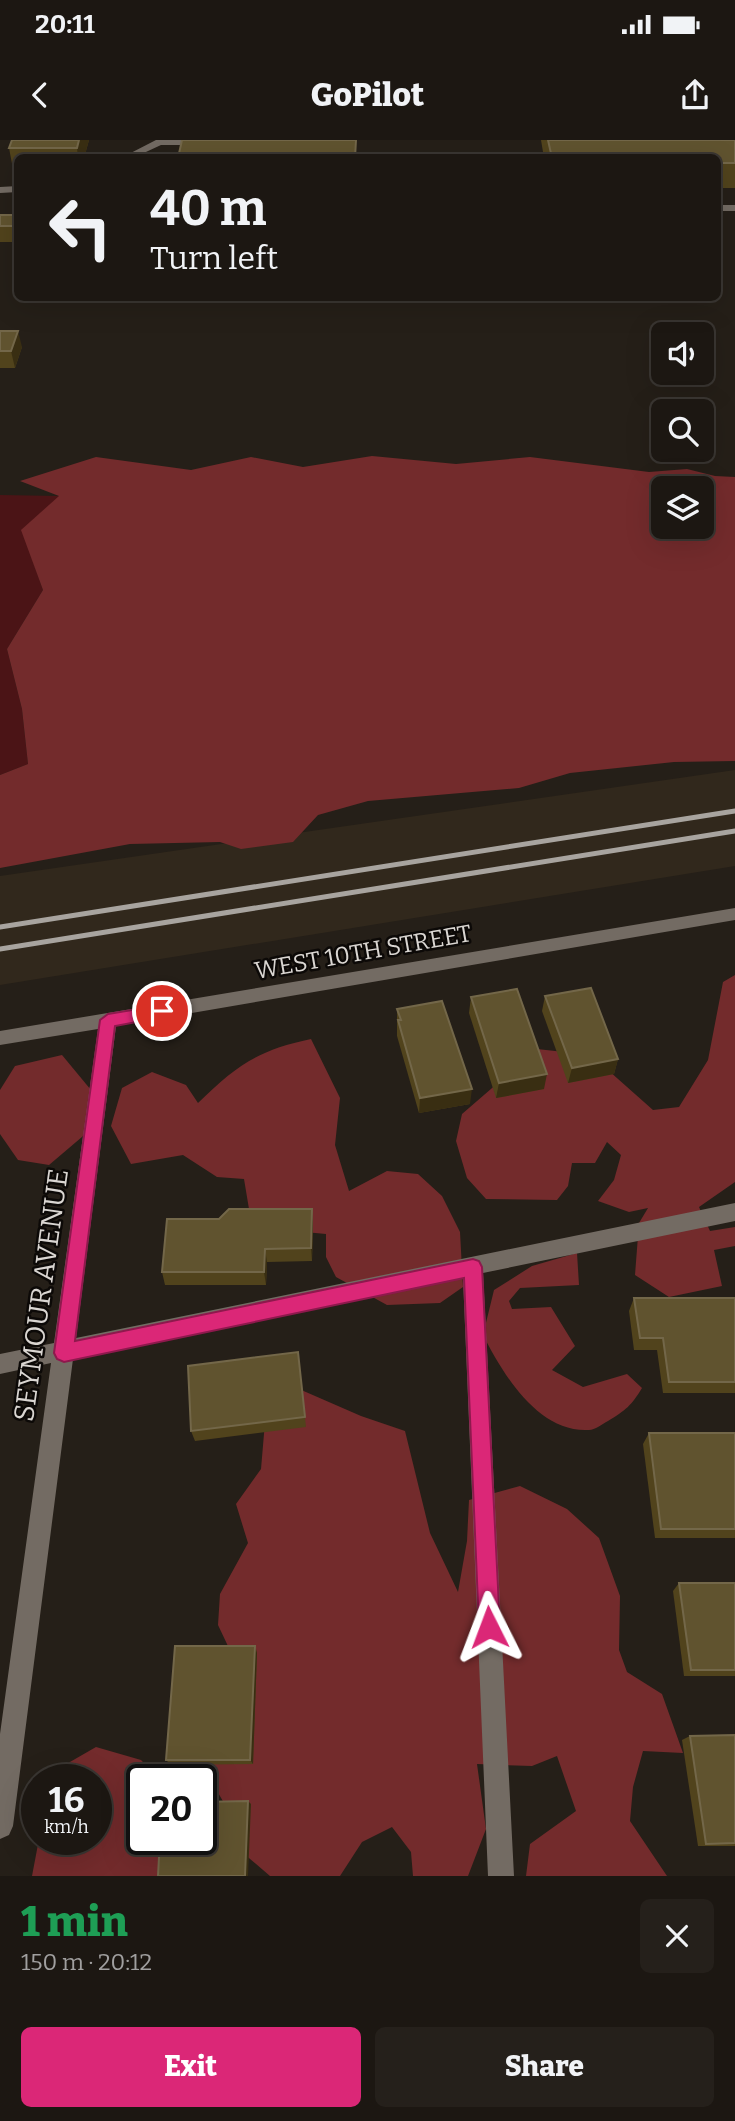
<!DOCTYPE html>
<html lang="en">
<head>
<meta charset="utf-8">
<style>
  :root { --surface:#1c1712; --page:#25201b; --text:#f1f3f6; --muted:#a09f9f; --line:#3a3632; --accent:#db2777 }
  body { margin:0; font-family:Bitter,serif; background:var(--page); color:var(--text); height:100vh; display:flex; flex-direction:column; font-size:26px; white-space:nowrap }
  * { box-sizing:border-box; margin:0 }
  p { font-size:23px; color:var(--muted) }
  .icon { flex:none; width:38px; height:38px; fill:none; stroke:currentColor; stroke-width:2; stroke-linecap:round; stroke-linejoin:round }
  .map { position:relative; height:1736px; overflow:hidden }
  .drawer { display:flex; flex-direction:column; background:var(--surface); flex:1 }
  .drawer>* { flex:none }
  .guide { position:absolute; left:14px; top:14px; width:707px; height:147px; border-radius:10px; box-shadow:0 7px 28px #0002,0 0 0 2px var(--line); background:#1c1712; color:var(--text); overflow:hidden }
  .fabs { position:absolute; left:651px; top:182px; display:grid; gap:14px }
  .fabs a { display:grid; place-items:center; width:63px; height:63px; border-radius:10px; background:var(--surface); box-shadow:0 7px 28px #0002,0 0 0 2px var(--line); font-size:35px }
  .speed { position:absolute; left:21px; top:1624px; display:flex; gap:14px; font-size:35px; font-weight:700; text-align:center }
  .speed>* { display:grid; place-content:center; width:91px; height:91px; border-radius:50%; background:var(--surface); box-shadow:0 7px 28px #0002,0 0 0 2px var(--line); line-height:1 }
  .speed small { font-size:18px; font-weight:400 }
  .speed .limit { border:4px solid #111; border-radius:10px; background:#fff; color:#111 }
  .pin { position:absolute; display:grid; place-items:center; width:60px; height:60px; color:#fff; margin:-30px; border:4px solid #fff; border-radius:50%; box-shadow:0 2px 7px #0007 }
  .me { position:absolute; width:77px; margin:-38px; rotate:357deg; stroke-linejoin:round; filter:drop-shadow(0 0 5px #0008) }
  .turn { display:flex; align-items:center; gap:24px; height:147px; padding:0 21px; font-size:32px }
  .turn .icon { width:91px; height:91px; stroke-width:2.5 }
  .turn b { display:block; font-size:49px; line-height:60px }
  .round { display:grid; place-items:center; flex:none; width:74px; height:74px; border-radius:10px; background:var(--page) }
  .overview { display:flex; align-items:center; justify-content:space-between; height:119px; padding:0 21px }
  h1 { font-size:42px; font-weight:800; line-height:52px; color:#1e9e55 }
  .cta { display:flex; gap:14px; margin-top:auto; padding:14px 21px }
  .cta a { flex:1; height:80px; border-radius:10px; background:var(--accent); color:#fff; font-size:28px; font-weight:800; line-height:80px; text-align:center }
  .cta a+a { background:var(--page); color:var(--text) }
  .status { display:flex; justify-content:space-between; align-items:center; height:49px; padding:0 35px; background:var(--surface); direction:ltr }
  .status svg { height:19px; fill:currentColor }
  header { display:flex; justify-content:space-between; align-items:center; height:91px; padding:0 21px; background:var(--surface); font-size:32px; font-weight:800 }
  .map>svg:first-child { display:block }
  .built { fill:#31281c }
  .green { fill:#4b1416 }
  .forest { fill:#732b2c; fill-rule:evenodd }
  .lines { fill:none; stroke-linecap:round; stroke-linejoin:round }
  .minor { fill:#736b63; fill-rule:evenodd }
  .rail { stroke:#a8a49f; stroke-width:5 }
  .wall { fill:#51431c }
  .shaded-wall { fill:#392e12 }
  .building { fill:#60532f; stroke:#736749; stroke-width:2 }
  .route { fill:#db2777; stroke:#8e194d; stroke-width:2 }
  .labels { text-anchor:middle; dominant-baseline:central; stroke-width:5; stroke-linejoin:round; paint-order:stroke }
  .street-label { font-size:24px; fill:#dad6d2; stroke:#0c0907 }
  .near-street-label { font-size:28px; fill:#dad6d2; stroke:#0c0907 }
</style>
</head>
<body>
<div class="status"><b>20:11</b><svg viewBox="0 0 49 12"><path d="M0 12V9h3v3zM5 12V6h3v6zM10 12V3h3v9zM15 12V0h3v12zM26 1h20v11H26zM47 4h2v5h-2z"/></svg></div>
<header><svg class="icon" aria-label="back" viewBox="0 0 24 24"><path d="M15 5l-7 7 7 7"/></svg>GoPilot<svg class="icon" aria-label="share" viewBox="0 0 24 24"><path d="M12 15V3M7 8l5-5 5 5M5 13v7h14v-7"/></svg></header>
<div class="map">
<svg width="735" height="1736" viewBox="0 0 735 1736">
  <rect width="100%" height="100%" fill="#251f18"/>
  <!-- built -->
  <polygon class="built" points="735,630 735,726 0,845 0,736"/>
  <!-- green -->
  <polygon class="green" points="0,355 60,356 22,390 43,450 7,509 22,569 28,624 0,635"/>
  <!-- forest -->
  <g class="forest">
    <path d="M372,316l84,8 74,-7 119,15 38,-3 28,7 20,1v284l-61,1 -104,11 -51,15 -151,13 -50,14 -25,27 -52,7 -21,-7 -90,2 -130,24v-93l28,-11 -6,-55 -15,-60 36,-59 -22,-60 38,-34 -39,-15 76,-24 95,13 60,-13 52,10zM663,348h39v39h-39z"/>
    <polygon points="735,835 735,1042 699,1067 710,1091 735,1087 735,1106 714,1110 722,1146 669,1157 635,1135 639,1083 648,1068 629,1072 598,1061 614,1040 621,1015 607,1002 595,1023 572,1023 568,1046 557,1060 486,1059 467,1038 456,1001 462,974 537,909 591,915 653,970 679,967 708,920 723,842"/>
    <path d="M311,899l29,59 -5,47 14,46 38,-20 31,3 24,22 18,36 3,55 -23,16 -53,2 -51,-28 -10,-20v-23l-74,-7 -8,-48 -27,-2 -34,-22 -52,9 -20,-38 11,-38 30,-16 34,13 12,18c38,-37 60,-53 113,-64z"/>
    <polygon points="62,915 91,950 89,991 49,1025 18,1020 0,994 0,950 15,926"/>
    <path d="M577,1113l2,32 -59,3 -11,13 3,8 39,-2 24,39 -23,24 31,17 44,-13 15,14c-11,18 -16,22 -34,33 -6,3 -13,9 -19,9 -51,3 -86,-56 -106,-95l11,-45 38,-24z"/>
    <polygon points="299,1249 361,1276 405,1291 430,1393 458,1452 467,1401 469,1360 520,1346 567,1369 599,1398 620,1456 619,1510 627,1532 662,1554 683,1613 643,1611 633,1647 630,1681 667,1736 526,1736 530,1704 576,1671 557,1616 532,1626 477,1624 486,1689 468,1736 413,1736 411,1712 392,1687 362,1702 340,1736 270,1736 243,1713 228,1670 205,1630 208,1603 236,1523 218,1485 220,1454 248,1403 236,1364 261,1329 265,1282"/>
    <polygon points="96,1607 141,1620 160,1640 142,1640 142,1699 181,1699 167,1736 32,1736 39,1699 96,1699 96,1640 54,1640 63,1626"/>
  </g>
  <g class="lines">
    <!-- minor -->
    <g class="minor">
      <polygon points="156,0 208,0 209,2 205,5 161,5 133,18 121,18"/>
      <polygon points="18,46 18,52 0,53 0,47"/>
      <rect x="718" y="65" width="17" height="6"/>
      <polygon points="735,768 735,780 116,886 76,1198 735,1063 735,1081 483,1133 514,1736 488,1736 463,1138 73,1219 13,1686 9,1695 0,1699 0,1594 51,1223 0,1234 0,1214 54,1203 98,889 0,905 0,891"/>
    </g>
    <!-- rail -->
    <g class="rail">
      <polyline points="0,787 735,671"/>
      <polyline points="0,809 735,691"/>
    </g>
  </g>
  <!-- wall -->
  <g class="wall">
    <polygon points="12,0 89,0 84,18 18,18 18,29 13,29 9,8"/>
    <polygon points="541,0 735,0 735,48 718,48 718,18 544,18"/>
    <polygon points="0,75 18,75 17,102 0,102"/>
    <polygon points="0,191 22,207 15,228 0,228"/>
    <polygon points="545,856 618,919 614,934 568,943 542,871"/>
    <polygon points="471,857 544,949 496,958 469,873"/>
    <polygon points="397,869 470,964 419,973 397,896"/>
    <polygon points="313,1082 312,1121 267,1122 266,1145 165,1145 162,1132"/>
    <polygon points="634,1158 735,1158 735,1253 663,1253 657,1210 634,1210 629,1171"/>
    <polygon points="298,1212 306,1287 195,1301 191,1291"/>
    <polygon points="649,1293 735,1293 735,1398 655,1398 643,1304"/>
    <polygon points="679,1443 735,1443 735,1536 684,1536 673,1451"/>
    <polygon points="255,1506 257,1513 253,1624 171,1625 166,1620"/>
    <polygon points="735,1595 735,1706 698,1706 682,1600 690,1596"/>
  </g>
  <!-- shaded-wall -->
  <g class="shaded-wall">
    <polygon points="79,0 89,0 84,18 78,18 77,8"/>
    <polygon points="18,76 18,101 17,102 14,86"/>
    <polygon points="18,191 22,207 15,228 11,211"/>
    <polygon points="618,919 614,934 568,943 572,928"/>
    <polygon points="547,934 544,949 496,958 499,943"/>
    <polygon points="472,949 470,964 419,973 420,958"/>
    <polygon points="312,1069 313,1082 312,1121 311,1108"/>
    <polygon points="265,1109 267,1122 266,1145 264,1132"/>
    <polygon points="255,1506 257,1513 253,1624 250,1620"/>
    <polygon points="248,1661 251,1664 248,1736 245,1736"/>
  </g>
  <!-- building -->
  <g class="building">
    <polygon points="12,0 79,0 77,8 9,8"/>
    <polygon points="182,0 356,0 355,18 178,18"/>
    <polygon points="548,0 735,0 735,23 718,23 718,18 552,18"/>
    <polygon points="0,75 18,75 14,86 0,86"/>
    <polygon points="0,191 18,191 11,211 0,211"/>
    <polygon points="591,848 618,919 572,928 545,856"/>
    <polygon points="517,849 547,934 499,943 471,857"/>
    <polygon points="442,861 472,949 420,958 398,880 401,880 397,869"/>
    <polygon points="229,1069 312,1069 311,1108 265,1109 264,1132 162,1132 167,1079 219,1079"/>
    <polygon points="634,1158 735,1158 735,1242 669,1242 663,1198 640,1198"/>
    <polygon points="298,1212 305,1277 191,1291 188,1226"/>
    <polygon points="649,1293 735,1293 735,1389 661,1389"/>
    <polygon points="679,1443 735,1443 735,1530 691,1530"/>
    <polygon points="175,1506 255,1506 250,1620 166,1620"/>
    <polygon points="735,1595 735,1703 706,1704 690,1596"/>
    <polygon points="248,1661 245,1736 158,1736 160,1699 201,1699 201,1662"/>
  </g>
  <!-- route -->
  <polygon class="route" points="162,865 168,867 170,871 168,876 115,886 75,1201 473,1119 479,1121 482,1127 500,1487 497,1495 489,1498 482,1495 479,1487 464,1138 64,1222 57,1219 54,1213 100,880 108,874"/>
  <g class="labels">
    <!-- street labels -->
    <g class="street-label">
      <text transform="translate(363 812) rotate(-10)">WEST 10TH STREET</text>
    </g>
    <!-- near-street labels -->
    <g class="near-street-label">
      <text transform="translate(41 1155) rotate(-82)">SEYMOUR AVENUE</text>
    </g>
  </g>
</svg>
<div class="fabs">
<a><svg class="icon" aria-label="sound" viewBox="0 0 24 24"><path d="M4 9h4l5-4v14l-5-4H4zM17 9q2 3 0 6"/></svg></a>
<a><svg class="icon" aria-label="search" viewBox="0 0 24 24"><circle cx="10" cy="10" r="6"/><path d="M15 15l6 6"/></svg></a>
<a><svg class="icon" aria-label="layers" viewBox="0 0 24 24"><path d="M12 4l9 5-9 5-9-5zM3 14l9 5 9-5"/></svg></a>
</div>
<div class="speed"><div>16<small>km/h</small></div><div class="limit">20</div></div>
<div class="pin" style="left:162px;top:871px;background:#d93025"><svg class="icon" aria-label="arrive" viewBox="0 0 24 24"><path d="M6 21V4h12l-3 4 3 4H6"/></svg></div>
<svg class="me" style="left:489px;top:1487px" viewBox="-20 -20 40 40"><path d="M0-17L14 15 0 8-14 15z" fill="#db2777" stroke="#fff" stroke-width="4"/></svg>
<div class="guide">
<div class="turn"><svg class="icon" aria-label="left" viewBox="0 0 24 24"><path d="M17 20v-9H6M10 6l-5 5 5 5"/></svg><div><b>40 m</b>Turn left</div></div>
</div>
</div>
<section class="drawer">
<div class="overview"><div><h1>1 min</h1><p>150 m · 20:12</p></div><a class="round"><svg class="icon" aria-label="close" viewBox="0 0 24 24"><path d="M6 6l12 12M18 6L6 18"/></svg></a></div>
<div class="cta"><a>Exit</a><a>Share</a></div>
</section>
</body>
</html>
